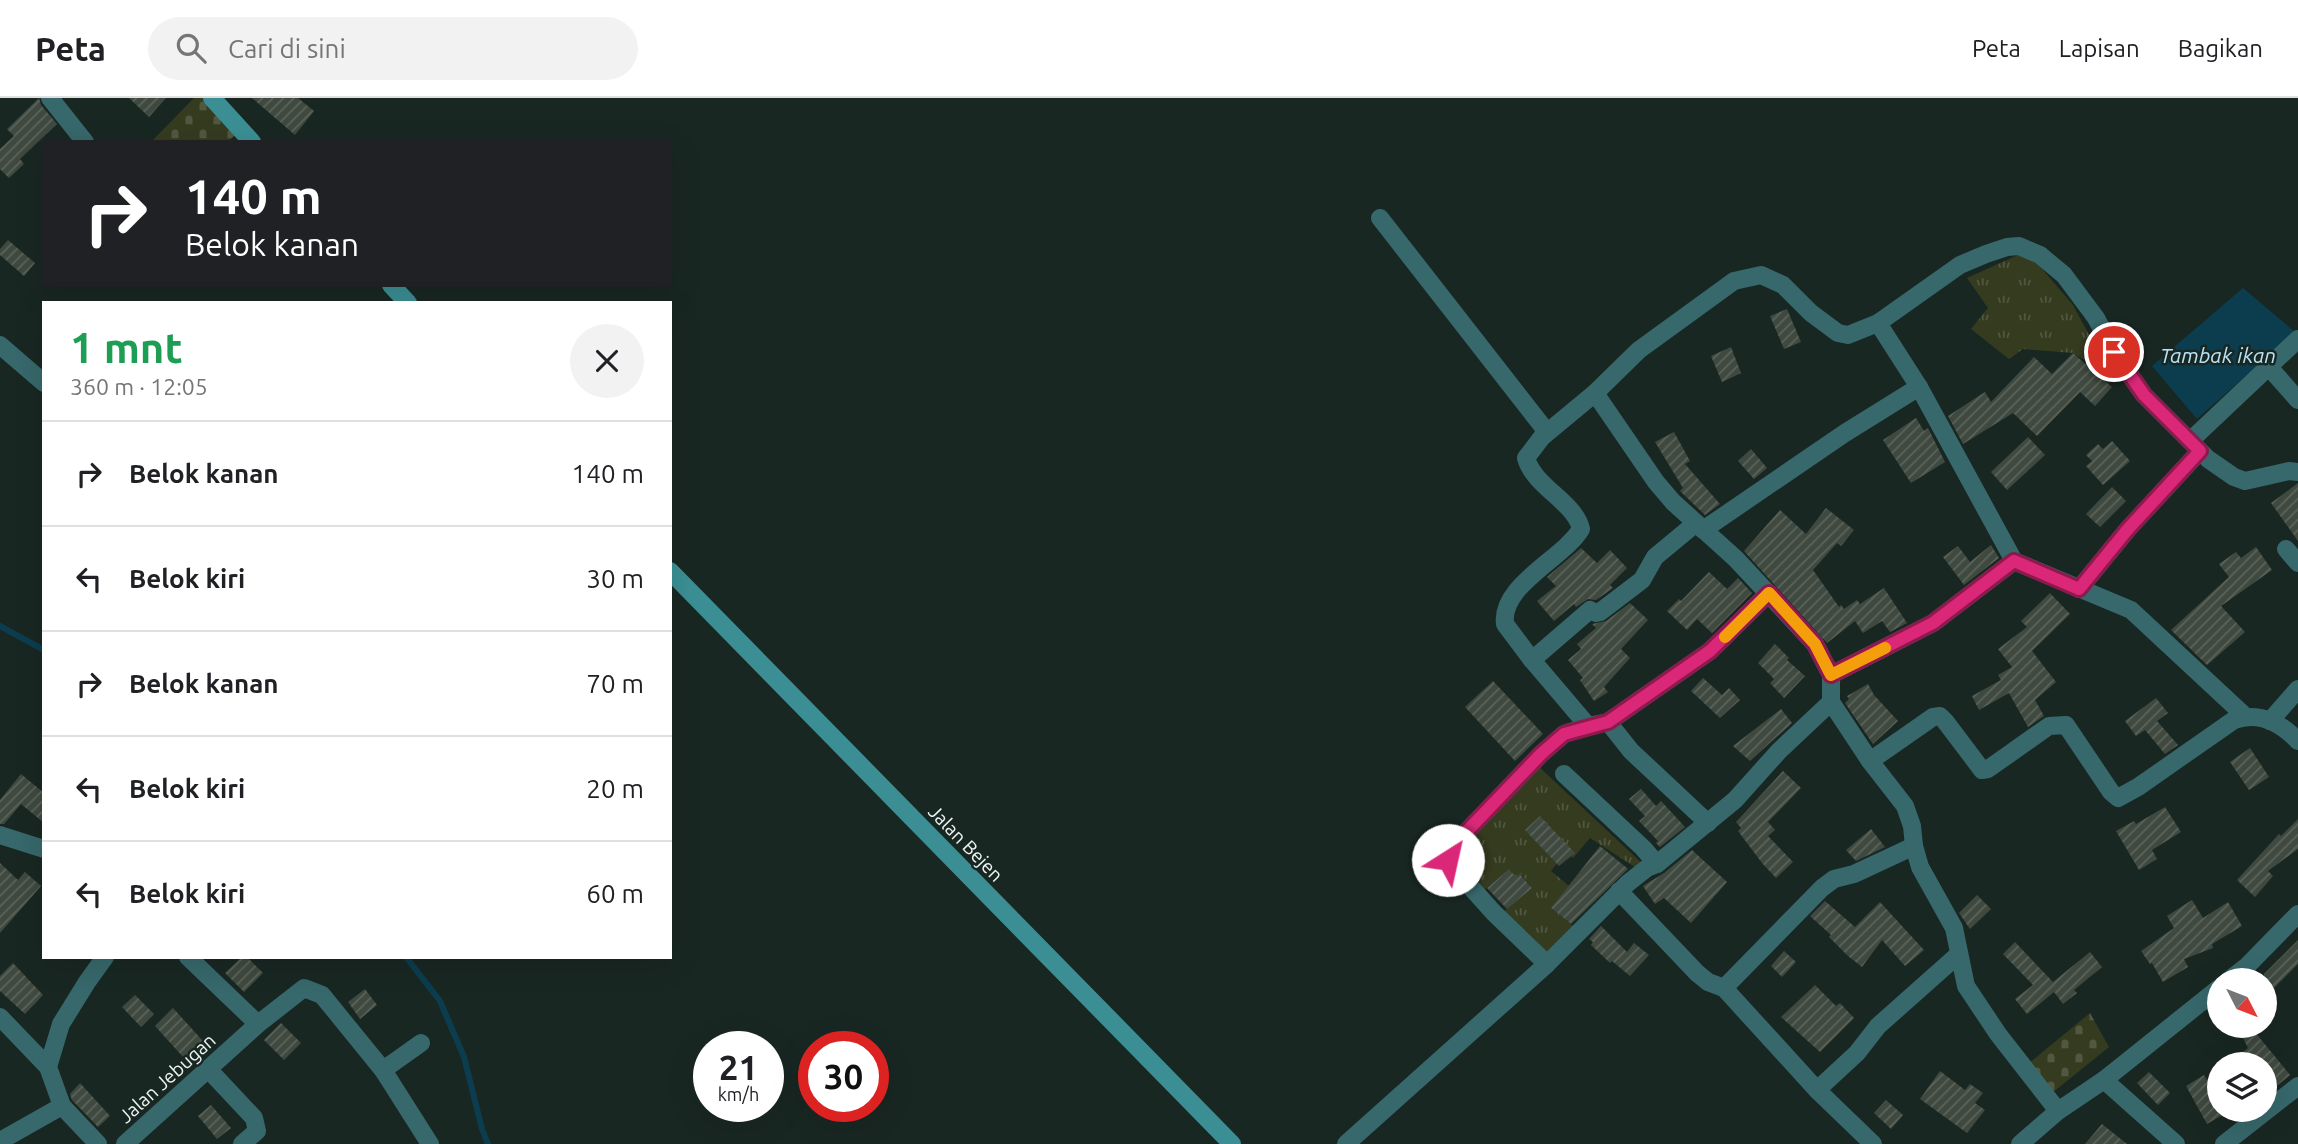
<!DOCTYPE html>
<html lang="id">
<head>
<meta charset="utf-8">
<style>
  :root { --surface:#fff; --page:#f2f2f2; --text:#202124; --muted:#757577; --line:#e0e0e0 }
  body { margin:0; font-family:Ubuntu,sans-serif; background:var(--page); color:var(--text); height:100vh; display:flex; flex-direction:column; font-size:26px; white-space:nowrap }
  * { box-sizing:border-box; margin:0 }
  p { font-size:23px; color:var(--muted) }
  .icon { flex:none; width:38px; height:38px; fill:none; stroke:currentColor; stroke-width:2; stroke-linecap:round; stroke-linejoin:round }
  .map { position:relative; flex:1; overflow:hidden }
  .sheet { position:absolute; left:42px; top:203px; width:630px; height:658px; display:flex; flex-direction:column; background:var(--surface); border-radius:0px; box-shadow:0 7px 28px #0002 }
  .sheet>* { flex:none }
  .top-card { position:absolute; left:42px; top:42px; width:630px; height:147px; border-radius:0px; box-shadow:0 7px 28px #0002; background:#202124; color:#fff; overflow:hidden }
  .needle { width:46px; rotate:132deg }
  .controls { position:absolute; left:2207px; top:870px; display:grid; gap:14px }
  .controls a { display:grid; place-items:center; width:70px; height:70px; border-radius:50%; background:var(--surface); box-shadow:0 7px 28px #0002; font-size:35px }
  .speed { position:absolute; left:693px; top:933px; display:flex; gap:14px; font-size:35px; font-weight:700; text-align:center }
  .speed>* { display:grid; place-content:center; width:91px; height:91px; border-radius:50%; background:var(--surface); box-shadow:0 7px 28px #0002; line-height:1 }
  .speed small { font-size:18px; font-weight:400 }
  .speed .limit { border:10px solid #d22; background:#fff; color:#111 }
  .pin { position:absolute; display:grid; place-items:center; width:60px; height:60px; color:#fff; margin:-30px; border:4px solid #fff; border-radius:50%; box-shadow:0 2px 7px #0007 }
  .me { position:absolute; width:77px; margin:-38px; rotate:35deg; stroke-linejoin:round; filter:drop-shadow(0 0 5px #0008) }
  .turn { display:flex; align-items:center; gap:24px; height:147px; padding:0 28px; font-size:32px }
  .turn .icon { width:91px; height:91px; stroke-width:2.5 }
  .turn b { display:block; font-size:49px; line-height:60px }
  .round { display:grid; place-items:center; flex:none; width:74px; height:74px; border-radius:37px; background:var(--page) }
  .summary { display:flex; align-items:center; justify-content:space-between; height:119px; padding:0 28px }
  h1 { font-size:42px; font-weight:700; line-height:52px; color:#1e9e55 }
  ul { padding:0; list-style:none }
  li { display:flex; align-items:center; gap:21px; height:105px; padding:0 28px; border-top:2px solid var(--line) }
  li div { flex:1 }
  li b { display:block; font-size:26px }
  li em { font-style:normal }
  header { display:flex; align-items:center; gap:42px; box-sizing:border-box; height:98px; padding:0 35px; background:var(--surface); border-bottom:2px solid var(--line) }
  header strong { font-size:33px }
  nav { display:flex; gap:38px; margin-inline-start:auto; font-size:24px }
  .search { width:490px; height:63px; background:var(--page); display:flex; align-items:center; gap:18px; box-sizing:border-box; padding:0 24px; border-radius:38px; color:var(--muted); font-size:26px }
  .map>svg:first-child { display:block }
  .grass { fill:url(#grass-tufts) }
  .cemetery { fill:url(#cemetery-stones) }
  .water { fill:#0c3d4f }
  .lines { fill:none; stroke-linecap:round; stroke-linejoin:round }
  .stream { stroke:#0c3d4f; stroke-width:6 }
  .building { fill:url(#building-hatch) }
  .street { stroke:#37686b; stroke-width:18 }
  .secondary { stroke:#3b8f94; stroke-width:18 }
  .route-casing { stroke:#8e194d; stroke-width:18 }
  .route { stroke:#db2777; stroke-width:12 }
  .slow { stroke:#f59e0b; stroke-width:12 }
  .labels { text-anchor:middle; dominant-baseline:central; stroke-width:5; stroke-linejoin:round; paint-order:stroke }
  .street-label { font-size:19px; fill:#ecf5f2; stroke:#192723 }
  .water-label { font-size:21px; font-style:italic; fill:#b8e4f8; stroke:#192723 }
</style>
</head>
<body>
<header>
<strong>Peta</strong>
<div class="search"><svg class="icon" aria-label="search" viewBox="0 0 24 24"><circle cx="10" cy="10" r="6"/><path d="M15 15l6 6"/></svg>Cari di sini</div>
<nav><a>Peta</a><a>Lapisan</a><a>Bagikan</a></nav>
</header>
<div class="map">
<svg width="2298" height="1046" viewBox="0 0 2298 1046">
  <defs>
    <pattern id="grass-tufts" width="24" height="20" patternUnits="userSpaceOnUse" patternTransform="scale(1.75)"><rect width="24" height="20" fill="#353b1f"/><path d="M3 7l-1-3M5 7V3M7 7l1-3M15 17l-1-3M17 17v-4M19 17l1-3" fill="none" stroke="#525840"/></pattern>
    <pattern id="cemetery-stones" width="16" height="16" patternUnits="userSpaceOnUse" patternTransform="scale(1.75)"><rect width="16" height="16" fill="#353b1f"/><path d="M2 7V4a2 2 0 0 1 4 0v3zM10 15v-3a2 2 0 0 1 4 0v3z" fill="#525840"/></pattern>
    <pattern id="building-hatch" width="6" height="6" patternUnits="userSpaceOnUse" patternTransform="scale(1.75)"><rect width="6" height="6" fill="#3f493f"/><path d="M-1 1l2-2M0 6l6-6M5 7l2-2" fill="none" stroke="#5b645b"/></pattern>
  </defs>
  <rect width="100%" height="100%" fill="#192723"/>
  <!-- grass -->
  <g class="grass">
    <polygon points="2018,157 2037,165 2073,207 2102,261 2092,267 2073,255 2023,251 2009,261 1971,231 1988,210 1967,180"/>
    <polygon points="1537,667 1646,769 1641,773 1590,740 1573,760 1566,754 1551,773 1569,788 1551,810 1579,833 1546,858 1503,814 1532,790 1521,776 1516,779 1509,771 1484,792 1450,759"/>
  </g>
  <!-- cemetery -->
  <g class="cemetery">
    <polygon points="194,0 203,0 236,36 228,44 151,44"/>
    <polygon points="2090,915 2109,949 2052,995 2028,966"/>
  </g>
  <!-- water -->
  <polygon class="water" points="2243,190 2295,234 2197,321 2152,268"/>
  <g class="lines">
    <!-- stream -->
    <g class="stream">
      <polyline points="0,528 44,552"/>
      <polyline points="406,859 440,903 464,959 482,1031 488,1046"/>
    </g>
  </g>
  <!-- building -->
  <g class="building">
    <polygon points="39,0 41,7 57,26 20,61 24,66 9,80 0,71 0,51 14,38 7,31"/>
    <polygon points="129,0 166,0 149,19"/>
    <polygon points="252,0 298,0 314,13 295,37"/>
    <polygon points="8,142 35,165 24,178 0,157 0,151"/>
    <polygon points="1787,211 1801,244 1784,251 1770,218"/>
    <polygon points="1731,249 1741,275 1722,284 1711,258"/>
    <polygon points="2073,255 2112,289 2095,308 2080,294 2037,338 2013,315 1963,346 1948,318 1985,294 1991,304 2034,259 2052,276"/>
    <polygon points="1916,320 1924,333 1928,330 1945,364 1911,385 1883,342"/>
    <polygon points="1674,334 1690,363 1685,366 1720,406 1705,417 1680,393 1683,390 1655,344"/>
    <polygon points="2028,339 2045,357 2007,392 1991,374"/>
    <polygon points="2112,343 2130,363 2103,387 2086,368 2092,363 2086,357 2098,346 2103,351"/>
    <polygon points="1751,351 1767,370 1754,381 1738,363"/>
    <polygon points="2298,385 2298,443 2271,405"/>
    <polygon points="2112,389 2126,403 2100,429 2086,416"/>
    <polygon points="1826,410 1854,432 1841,448 1837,445 1813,472 1839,509 1841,507 1844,511 1857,502 1860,506 1884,490 1907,525 1890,534 1882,523 1863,535 1855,523 1827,545 1744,453 1780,412 1806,436"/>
    <polygon points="1991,447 1999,460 1964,487 1943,459 1958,448 1970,464"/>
    <polygon points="2256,449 2272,472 2221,508 2245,534 2207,567 2171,532 2229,479 2219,466 2236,454 2241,460"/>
    <polygon points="1581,450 1597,465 1610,452 1627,470 1610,487 1613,490 1596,502 1588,501 1576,509 1574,506 1554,523 1537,503 1556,488 1547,479"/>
    <polygon points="1709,474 1727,491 1738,480 1752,495 1712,535 1697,521 1687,532 1667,513 1679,501 1681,503"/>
    <polygon points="2050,495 2070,516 2032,553 2056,584 2035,602 2044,618 2028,629 2009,595 1979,612 1972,598 2001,582 1998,577 2012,569 1998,551 2027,529 2021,523"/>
    <polygon points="1630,505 1648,522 1621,551 1630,560 1604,589 1608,594 1594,603 1580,582 1583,580 1568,562 1581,551 1577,546 1596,530 1592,526 1606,523"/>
    <polygon points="1775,546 1789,560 1787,562 1805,578 1784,600 1770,585 1774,581 1758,565"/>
    <polygon points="1703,580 1722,597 1729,590 1740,602 1720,620 1691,593"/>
    <polygon points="1493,583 1543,636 1515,663 1465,609"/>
    <polygon points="1868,586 1874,597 1898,623 1873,646 1845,605 1849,601 1847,598"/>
    <polygon points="2156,600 2168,615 2157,623 2178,647 2165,656 2145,632 2136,638 2125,623"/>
    <polygon points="1781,611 1792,625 1750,663 1733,648"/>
    <polygon points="2250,650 2269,679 2249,692 2230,664"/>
    <polygon points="1783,673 1801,690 1768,724 1775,732 1768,738 1793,764 1776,780 1762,765 1738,733 1741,730 1736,724"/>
    <polygon points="21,676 44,695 44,725 21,706 4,726 0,726 0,702"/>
    <polygon points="1641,691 1656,708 1661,703 1685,729 1660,749 1656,745 1658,743 1639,723 1645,718 1629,701"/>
    <polygon points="2165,709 2181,734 2152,752 2157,761 2139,772 2116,733 2134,723 2136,726"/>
    <polygon points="1540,718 1575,755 1559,768 1525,732"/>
    <polygon points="2298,721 2298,751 2268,773 2273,778 2255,799 2237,782 2279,736 2281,738"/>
    <polygon points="1871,731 1885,749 1856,763 1846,752"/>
    <polygon points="1600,748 1628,771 1571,826 1551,810"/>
    <polygon points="1692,752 1727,784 1691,825 1664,800 1655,806 1643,788 1664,775"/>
    <polygon points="0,765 18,782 25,774 41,788 0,835"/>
    <polygon points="1509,771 1516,779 1520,776 1532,790 1507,811 1487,790"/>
    <polygon points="1977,797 1991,811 1970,831 1959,815"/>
    <polygon points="2192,802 2203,820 2228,804 2242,828 2212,846 2213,850 2184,861 2188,869 2163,884 2152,865 2150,866 2141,853 2174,830 2167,818"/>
    <polygon points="1825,803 1855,829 1880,804 1924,852 1905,868 1882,842 1862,869 1848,858 1829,839 1831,837 1810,818"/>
    <polygon points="1601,828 1627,854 1634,845 1649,857 1630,878 1612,863 1610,865 1591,847 1593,844 1589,841"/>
    <polygon points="2298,842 2298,866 2264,900 2264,876"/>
    <polygon points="2015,844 2053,884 2090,854 2102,869 2074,892 2077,895 2063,906 2054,894 2027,916 2015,901 2033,887 2003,856"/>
    <polygon points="1784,853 1796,864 1782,879 1771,868"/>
    <polygon points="242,859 247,859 263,875 244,894 225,875"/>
    <polygon points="13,865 43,897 25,916 0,893 0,878"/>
    <polygon points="1815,887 1836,908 1840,905 1854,920 1820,954 1781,919"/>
    <polygon points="365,891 377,907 360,921 348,904"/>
    <polygon points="135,897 154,916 141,929 122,909"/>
    <polygon points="173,910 203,943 184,960 155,928"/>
    <polygon points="281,925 301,945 284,962 264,942"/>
    <polygon points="2237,928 2250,928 2290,977 2273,991 2264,980 2264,966 2253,966 2243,954 2248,950"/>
    <polygon points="1940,973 1965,992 1970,986 1983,995 1975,1005 1985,1012 1967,1035 1920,1001"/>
    <polygon points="2149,974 2170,995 2158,1007 2137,985"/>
    <polygon points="2204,977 2219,1003 2219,1012 2224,1012 2226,1015 2207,1026 2186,988"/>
    <polygon points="80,985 110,1018 98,1029 72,1002 70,996"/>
    <polygon points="1886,1002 1903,1017 1891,1031 1874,1015"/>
    <polygon points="211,1007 231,1030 217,1041 198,1018"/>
    <polygon points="2102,1026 2127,1046 2085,1046"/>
  </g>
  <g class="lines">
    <!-- street -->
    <g class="street">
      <polyline points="50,0 85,44"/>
      <polyline points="1380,120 1547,334"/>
      <polyline points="1878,225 1919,289 2014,463"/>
      <polyline points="0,247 44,285"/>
      <polyline points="2268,268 2298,302"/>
      <polyline points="1595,295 1656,384 1673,404 1736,461 1815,546 1831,577 1831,604"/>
      <polyline points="2190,343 2298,241"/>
      <polyline points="1703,432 1845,335 1919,289"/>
      <polyline points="2286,451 2298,465"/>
      <polyline points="2079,491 2128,431 2200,353"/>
      <polyline points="1532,562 1590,512 1596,515 1600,514 1642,482 1655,459 1696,425"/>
      <polyline points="1831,577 1933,525 2014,463 2131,512 2245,618"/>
      <polyline points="2270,623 2298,591"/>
      <path d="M1588,628l-56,-66 -27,-36c-5,-39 58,-65 76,-95 -6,-27 -47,-42 -55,-71l16,-21 53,-44 44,-43 95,-69 27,-6 22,10 28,28 27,20 10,2 30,-12 82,-58 26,-11 21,-7 12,-1 21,9 24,20 32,43 18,34 30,43 64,64 26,18 11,4 44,-10 9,1"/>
      <path d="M1870,663l63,-44 7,-1 5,5 37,49 6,-1 61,-43 17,-1 45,67 7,6 20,-11 96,-67c25,-9 47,3 64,21"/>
      <polyline points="1564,676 1643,750 1657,766"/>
      <polyline points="1708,725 1631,653 1608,624 1710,553 1769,495"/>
      <polyline points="0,737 44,751"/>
      <polyline points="1619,793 1697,875 1708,884 1724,890 1817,992 1873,1046"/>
      <polyline points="1547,866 1494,815 1450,766 1446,758 1447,754 1541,656 1564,636 1588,628 1608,624"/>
      <polyline points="2229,882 2247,868 2298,816"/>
      <polyline points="1724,890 1822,790 1834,781 1854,776 1914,748"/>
      <polyline points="0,919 48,969 62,1008 0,1043"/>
      <polyline points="258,926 304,890 322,897 383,972 421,945"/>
      <polyline points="48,969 61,926 87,884 105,859"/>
      <polyline points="209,972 254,1020 257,1033 242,1046"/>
      <polyline points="383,972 430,1046"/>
      <polyline points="2104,982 2176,1046"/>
      <polyline points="1817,992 1857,955 1878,928 1959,856"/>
      <polyline points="62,1008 98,1046"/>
      <polyline points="125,1046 258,926 188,859"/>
      <polyline points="1346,1046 1547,866 1628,785 1647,770 1657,766 1735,702 1779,653 1831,604 1870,663 1905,708 1912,728 1914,748 1920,769 1954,830 1966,888 1998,936 2058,1013"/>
      <polyline points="2020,1046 2058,1013 2104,982 2219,890"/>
      <polyline points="2224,1046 2298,988"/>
    </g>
    <!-- secondary -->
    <g class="secondary">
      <polyline points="212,0 252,44"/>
      <polyline points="391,187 408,205"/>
      <polyline points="670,473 1232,1046"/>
    </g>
  </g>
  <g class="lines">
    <!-- route casing -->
    <g class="route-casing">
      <polyline id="route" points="1448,762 1447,754 1541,656 1564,636 1608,624 1710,553 1769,495 1815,546 1831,577 1933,525 2014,463 2079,491 2128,431 2200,353 2144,297 2114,254"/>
    </g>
    <!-- route -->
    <use href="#route" class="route"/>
    <!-- slow -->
    <polyline class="slow" points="1725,539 1769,495 1815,546 1831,577 1885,550"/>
  </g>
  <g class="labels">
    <!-- street labels -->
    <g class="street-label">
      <text transform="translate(966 745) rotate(46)">Jalan Bejen</text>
      <text transform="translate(167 980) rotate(-42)">Jalan Jebugan</text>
    </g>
    <!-- water labels -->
    <g class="water-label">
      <text x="2218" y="257">Tambak ikan</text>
    </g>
  </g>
</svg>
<div class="controls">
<a><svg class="needle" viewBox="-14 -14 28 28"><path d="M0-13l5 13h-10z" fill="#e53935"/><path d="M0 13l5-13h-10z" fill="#757577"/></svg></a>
<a><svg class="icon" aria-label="layers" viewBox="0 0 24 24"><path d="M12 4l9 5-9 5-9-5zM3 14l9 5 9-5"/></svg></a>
</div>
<div class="speed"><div>21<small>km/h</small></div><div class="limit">30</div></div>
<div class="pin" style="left:2114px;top:254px;background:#d93025"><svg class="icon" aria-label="arrive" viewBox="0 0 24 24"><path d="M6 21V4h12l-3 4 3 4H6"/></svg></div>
<svg class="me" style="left:1448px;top:762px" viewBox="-20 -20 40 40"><circle r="19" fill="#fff"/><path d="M0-13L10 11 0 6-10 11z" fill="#db2777"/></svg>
<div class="top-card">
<div class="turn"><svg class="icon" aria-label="right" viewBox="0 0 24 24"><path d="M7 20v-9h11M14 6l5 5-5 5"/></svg><div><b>140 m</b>Belok kanan</div></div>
</div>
<section class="sheet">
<div class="summary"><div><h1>1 mnt</h1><p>360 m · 12:05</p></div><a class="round"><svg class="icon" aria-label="close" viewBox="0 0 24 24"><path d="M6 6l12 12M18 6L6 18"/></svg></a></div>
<ul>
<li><svg class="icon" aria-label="right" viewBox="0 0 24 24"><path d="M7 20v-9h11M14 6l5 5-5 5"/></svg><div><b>Belok kanan</b></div><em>140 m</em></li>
<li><svg class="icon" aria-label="left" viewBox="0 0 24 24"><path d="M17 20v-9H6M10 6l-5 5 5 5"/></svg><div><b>Belok kiri</b></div><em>30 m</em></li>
<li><svg class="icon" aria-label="right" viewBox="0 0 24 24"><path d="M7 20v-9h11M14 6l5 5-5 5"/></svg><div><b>Belok kanan</b></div><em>70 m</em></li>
<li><svg class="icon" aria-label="left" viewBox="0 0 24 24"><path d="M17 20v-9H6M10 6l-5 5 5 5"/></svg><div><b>Belok kiri</b></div><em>20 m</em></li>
<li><svg class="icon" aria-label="left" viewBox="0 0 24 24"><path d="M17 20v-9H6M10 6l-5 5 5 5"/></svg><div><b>Belok kiri</b></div><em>60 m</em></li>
</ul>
</section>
</div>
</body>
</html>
